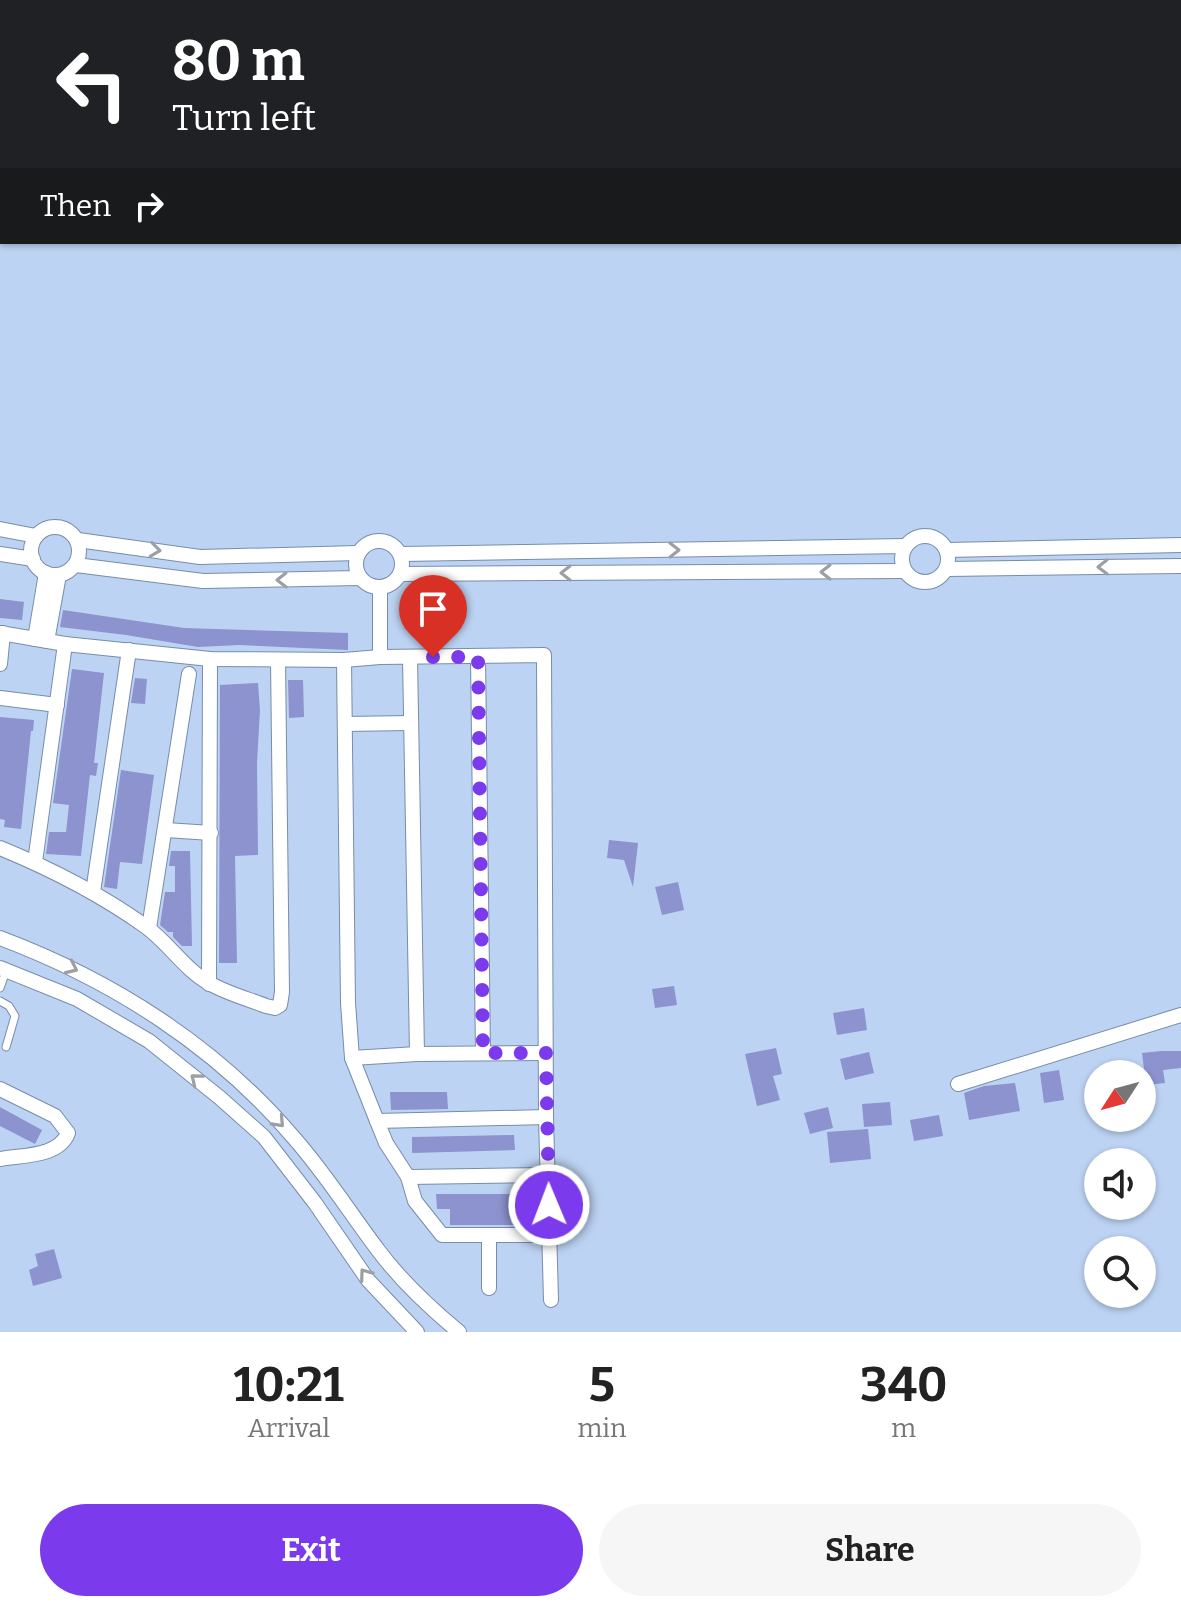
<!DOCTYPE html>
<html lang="en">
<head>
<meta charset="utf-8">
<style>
  :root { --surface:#fff; --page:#f6f6f6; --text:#222; --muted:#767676; --accent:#7c3aed }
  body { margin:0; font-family:Bitter,serif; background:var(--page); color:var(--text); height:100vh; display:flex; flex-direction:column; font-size:30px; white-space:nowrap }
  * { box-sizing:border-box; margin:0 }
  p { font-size:26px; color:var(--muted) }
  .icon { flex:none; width:44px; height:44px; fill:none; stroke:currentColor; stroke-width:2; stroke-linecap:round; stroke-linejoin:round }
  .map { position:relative; height:1332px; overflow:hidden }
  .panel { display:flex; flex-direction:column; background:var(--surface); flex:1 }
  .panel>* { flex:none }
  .top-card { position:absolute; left:0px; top:0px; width:1182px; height:244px; box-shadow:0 2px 6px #0004; background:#202124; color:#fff; overflow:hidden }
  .needle { width:52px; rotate:234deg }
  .fabs { position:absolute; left:1084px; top:1060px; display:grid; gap:16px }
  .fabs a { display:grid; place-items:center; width:72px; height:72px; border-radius:50%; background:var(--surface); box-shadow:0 2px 6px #0004; font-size:40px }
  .pin { position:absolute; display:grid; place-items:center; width:68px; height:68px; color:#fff; margin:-82px -34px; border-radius:50% 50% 50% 0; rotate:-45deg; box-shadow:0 0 8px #0007 }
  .pin .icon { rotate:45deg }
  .me { position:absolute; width:88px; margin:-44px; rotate:359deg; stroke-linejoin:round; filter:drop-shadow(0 0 6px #0008) }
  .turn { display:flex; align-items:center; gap:28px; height:168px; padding:0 40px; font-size:36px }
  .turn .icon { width:104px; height:104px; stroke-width:2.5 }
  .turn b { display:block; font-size:56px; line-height:68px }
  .then { display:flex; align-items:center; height:76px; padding:0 40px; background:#0003; gap:16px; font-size:30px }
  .eta { display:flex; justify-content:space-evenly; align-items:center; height:136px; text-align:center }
  .eta b { font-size:48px; font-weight:700; line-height:56px }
  .cta { display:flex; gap:16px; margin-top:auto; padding:16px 40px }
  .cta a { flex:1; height:92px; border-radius:48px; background:var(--accent); color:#fff; font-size:32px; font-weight:700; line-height:92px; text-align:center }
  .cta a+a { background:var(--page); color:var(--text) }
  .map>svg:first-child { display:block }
  .building { fill:#8c93ce }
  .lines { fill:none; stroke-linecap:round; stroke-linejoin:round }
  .lane-casing { stroke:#788caa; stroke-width:9 }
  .street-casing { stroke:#788caa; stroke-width:16 }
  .lane { stroke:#fff; stroke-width:7 }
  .street { stroke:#fff; stroke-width:14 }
  .oneway { stroke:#9c9fa3 }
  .route { stroke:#7c3aed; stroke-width:14; stroke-dasharray:0 25.2 }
</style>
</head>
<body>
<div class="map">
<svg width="1181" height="1332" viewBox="0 0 1181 1332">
  <rect width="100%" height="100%" fill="#bdd3f3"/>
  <!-- building -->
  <g class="building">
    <polygon points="0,599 24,602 22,620 0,618"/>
    <polygon points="63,610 184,628 348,633 348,650 239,645 198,647 126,635 60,627"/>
    <polygon points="72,669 104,673 94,763 98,763 96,776 90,775 81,856 46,854 49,832 66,832 69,805 53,803"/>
    <polygon points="135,678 147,679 145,704 131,703"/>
    <polygon points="288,680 303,680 304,717 289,718"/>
    <polygon points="258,683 260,710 257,763 258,855 235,856 237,963 219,963 220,685"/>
    <polygon points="0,717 34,720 33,731 31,731 21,829 4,827 5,820 0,819"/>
    <polygon points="121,770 154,775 142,864 120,862 117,889 104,887"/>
    <polygon points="609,840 638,843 633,887 624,860 607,858"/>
    <polygon points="171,851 190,851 192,946 182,946 173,937 173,932 168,932 160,925 165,892 175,892 175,866 169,866"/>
    <polygon points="678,882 684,910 662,915 655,887"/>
    <polygon points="674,986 677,1005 655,1008 652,989"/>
    <polygon points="864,1008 867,1030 837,1035 833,1013"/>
    <polygon points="776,1048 782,1074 773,1076 780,1100 757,1106 745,1054"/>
    <polygon points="1161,1051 1181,1051 1181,1068 1163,1070 1165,1083 1146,1085 1142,1053"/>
    <polygon points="869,1052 874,1073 845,1080 840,1059"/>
    <polygon points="1059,1070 1064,1100 1044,1103 1040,1073"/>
    <polygon points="1015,1083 1020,1111 969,1120 964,1093 984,1086"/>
    <polygon points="390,1092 447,1092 448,1109 391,1110"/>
    <polygon points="890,1102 892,1125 864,1127 862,1104"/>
    <polygon points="0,1107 42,1130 35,1144 0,1126"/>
    <polygon points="828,1107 833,1128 810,1134 804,1113"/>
    <polygon points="939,1115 943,1136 914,1141 910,1120"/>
    <polygon points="868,1129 871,1159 830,1163 827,1132"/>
    <polygon points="514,1135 515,1150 412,1153 412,1137"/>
    <polygon points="436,1194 516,1194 517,1225 450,1225 450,1209 437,1209"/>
    <polygon points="54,1249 62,1278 33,1286 29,1270 38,1266 35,1254"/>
  </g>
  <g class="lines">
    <!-- lane casing -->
    <g class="lane-casing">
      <g id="lane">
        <polyline points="1067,0 1067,2"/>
        <polyline points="0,38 2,41"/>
        <polyline points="0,988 6,971"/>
        <polyline points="0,1001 9,1006 15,1016 6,1047"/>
      </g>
    </g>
    <!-- street casing -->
    <g class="street-casing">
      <g id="street">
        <polyline points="1013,0 1023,2"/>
        <polyline points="1137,0 1137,2"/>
        <polyline points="116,2 116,0"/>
        <polyline points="1180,19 1181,19"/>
        <polyline points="0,89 2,89"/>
        <circle cx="55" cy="551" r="24"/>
        <polyline points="0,529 36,536"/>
        <circle cx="925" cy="559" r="23"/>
        <polyline points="78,540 200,557 358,553"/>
        <circle cx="379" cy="564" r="23"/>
        <polyline points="947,550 1181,545"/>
        <polyline points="0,554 33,559"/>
        <polyline points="401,554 905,546"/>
        <polyline points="76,565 203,581 360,578"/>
        <polyline points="947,569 1181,566"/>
        <polyline points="400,574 904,571"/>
        <polyline points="0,633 65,644 210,659 344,660 380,657 544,655 546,1117 551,1300"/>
        <polyline points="35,639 46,573"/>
        <polyline points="47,641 59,575"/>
        <polyline points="380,657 380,587"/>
        <polyline points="410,657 417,1054"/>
        <polyline points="478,657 483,1053"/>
        <polyline points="344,660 348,1003 352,1058 377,1121 386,1143 408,1177 415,1201 442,1235 549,1235"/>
        <polyline points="0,664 3,633"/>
        <polyline points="0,698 57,705"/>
        <polyline points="345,724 410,723"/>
        <polyline points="166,830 211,833"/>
        <path d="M0,848c51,21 100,46 145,78 23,16 39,43 64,57 17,10 39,16 57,23l9,2 5,-3 2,-13 -4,-332"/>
        <polyline points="35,862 65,644"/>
        <polyline points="93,892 129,650"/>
        <polyline points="149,928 189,674"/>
        <path d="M0,938c112,42 216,108 294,200 31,35 56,75 84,112 23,31 51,57 81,82"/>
        <polyline points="0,968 77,999 149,1041 219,1097 264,1137 315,1203 368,1280 417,1332"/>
        <polyline points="209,984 210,659"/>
        <polyline points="352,1058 417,1054 546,1053"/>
        <polyline points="958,1084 1181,1015"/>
        <path d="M0,1089l55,27 13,17c-9,24 -46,22 -68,26"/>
        <polyline points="377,1121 546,1117"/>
        <polyline points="408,1177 549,1175"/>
        <polyline points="489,1288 489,1237"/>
      </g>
    </g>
    <!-- lane -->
    <use href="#lane" class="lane"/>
    <!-- street -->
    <use href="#street" class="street"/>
  </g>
  <!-- one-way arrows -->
  <defs><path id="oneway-chevron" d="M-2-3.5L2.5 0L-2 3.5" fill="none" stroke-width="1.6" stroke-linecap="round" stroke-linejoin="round" transform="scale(2)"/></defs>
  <g class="oneway">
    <use href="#oneway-chevron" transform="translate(155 550) rotate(7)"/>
    <use href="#oneway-chevron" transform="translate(674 550) rotate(-1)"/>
    <use href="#oneway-chevron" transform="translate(1103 567) rotate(179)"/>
    <use href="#oneway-chevron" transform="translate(826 572) rotate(180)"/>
    <use href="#oneway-chevron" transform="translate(566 573) rotate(180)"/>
    <use href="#oneway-chevron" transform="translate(282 580) rotate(179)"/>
    <use href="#oneway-chevron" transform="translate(72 968) rotate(25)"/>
    <use href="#oneway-chevron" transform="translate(196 1079) rotate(-141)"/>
    <use href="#oneway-chevron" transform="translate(279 1122) rotate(47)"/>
    <use href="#oneway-chevron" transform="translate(365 1274) rotate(-126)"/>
  </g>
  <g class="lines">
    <!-- route -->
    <polyline class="route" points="433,657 478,657 483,1053 546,1053 549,1205"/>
  </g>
</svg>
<div class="fabs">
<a><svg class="needle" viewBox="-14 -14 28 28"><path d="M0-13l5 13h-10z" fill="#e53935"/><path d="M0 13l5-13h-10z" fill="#767676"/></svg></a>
<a><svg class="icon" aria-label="sound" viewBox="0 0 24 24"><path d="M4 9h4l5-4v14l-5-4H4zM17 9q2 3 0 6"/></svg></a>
<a><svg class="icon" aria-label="search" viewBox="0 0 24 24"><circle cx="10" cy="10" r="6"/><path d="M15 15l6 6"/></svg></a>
</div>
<div class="pin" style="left:433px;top:657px;background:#d93025"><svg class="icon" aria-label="arrive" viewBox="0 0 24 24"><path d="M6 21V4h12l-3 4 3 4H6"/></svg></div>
<svg class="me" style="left:549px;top:1205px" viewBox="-20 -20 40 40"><circle r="17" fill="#7c3aed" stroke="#fff" stroke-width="3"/><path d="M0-11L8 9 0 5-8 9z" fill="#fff"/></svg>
<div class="top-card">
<div class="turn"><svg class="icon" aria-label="left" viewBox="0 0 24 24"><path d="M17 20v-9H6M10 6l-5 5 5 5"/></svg><div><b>80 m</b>Turn left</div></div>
<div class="then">Then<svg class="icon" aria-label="right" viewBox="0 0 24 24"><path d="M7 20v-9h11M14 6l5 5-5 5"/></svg></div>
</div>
</div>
<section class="panel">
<div class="eta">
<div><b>10:21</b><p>Arrival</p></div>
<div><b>5</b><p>min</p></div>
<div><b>340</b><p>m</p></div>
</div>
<div class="cta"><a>Exit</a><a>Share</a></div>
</section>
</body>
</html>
